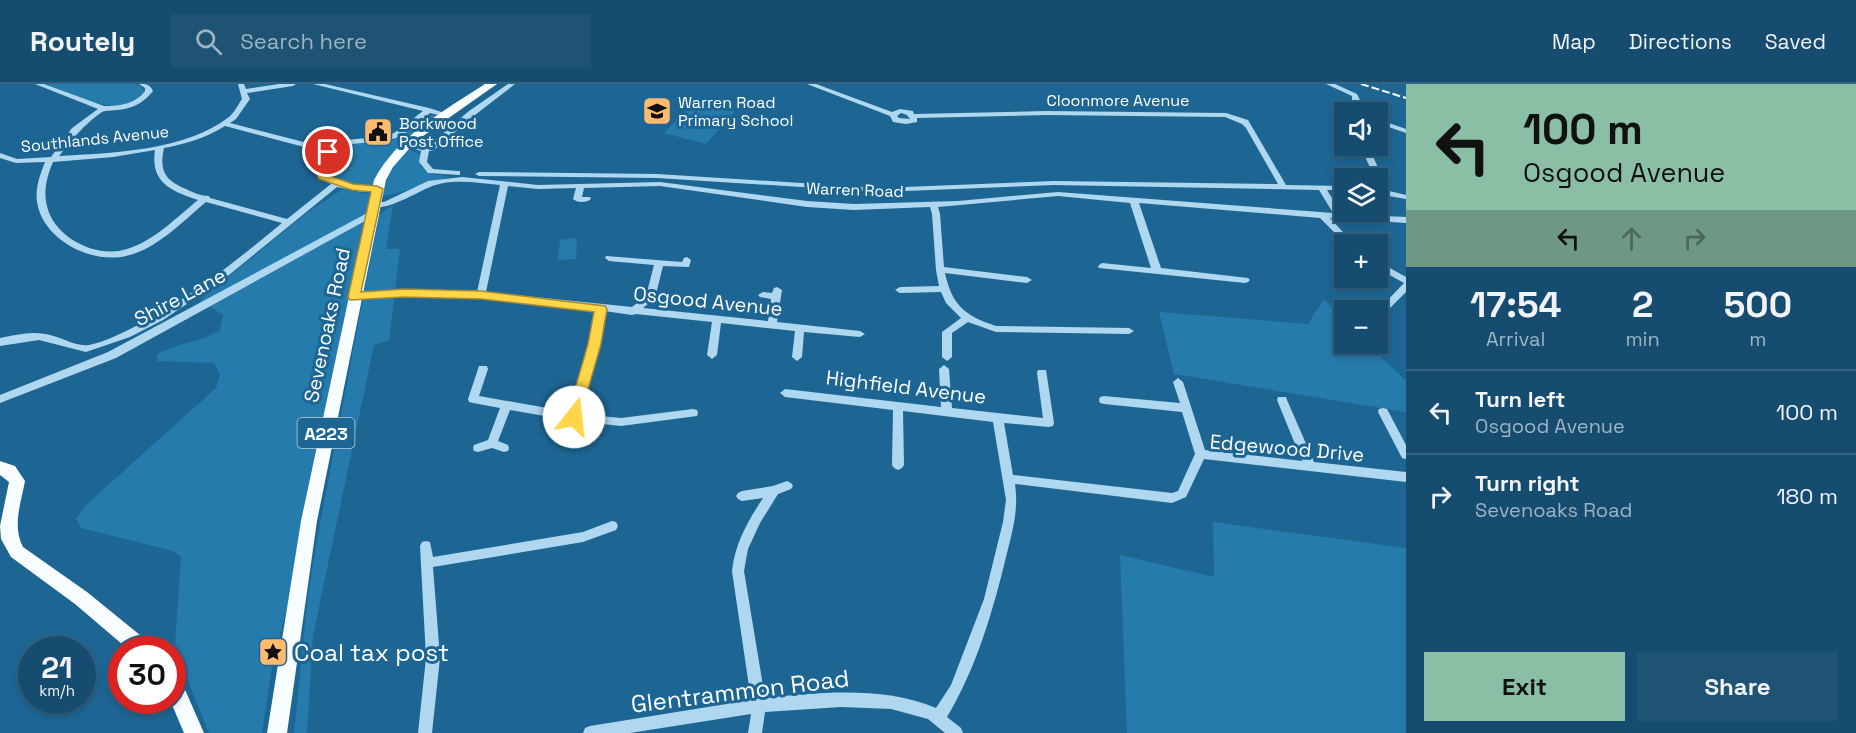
<!DOCTYPE html>
<html lang="en">
<head>
<meta charset="utf-8">
<style>
  :root { --surface:#164c6f; --page:#1f5374; --text:#f1f3f6; --muted:#9eb4c3; --line:#356382; --accent:#8abfa5 }
  body { margin:0; font-family:"Space Grotesk",sans-serif; background:var(--page); color:var(--text); height:100vh; display:flex; flex-direction:column; font-size:22px; white-space:nowrap }
  * { box-sizing:border-box; margin:0 }
  p { font-size:20px; color:var(--muted) }
  .icon { flex:none; width:33px; height:33px; fill:none; stroke:currentColor; stroke-width:2; stroke-linecap:round; stroke-linejoin:round }
  .map { position:relative; flex:1; overflow:hidden }
  .drawer { display:flex; flex-direction:column; background:var(--surface); width:450px }
  .drawer>* { flex:none }
  .guide { background:#8abfa5; color:#111; overflow:hidden }
  .fabs { position:absolute; left:1334px; top:18px; display:grid; gap:12px }
  .fabs a { display:grid; place-items:center; width:54px; height:54px; border-radius:0px; background:var(--surface); box-shadow:0 3px 9px #0003,0 0 0 2px var(--line); font-size:30px }
  .speed { position:absolute; left:18px; top:552px; display:flex; gap:12px; font-size:30px; font-weight:700; text-align:center }
  .speed>* { display:grid; place-content:center; width:78px; height:78px; border-radius:50%; background:var(--surface); box-shadow:0 3px 9px #0003,0 0 0 2px var(--line); line-height:1 }
  .speed small { font-size:15px; font-weight:400 }
  .speed .limit { border:9px solid #d22; background:#fff; color:#111 }
  .pin { position:absolute; display:grid; place-items:center; width:51px; height:51px; color:#fff; margin:-26px; border:3px solid #fff; border-radius:50%; box-shadow:0 2px 6px #0007 }
  .me { position:absolute; width:66px; margin:-33px; rotate:16deg; stroke-linejoin:round; filter:drop-shadow(0 0 4px #0008) }
  .turn { display:flex; align-items:center; gap:21px; height:126px; padding:0 18px; font-size:27px }
  .turn .icon { width:78px; height:78px; stroke-width:2.5 }
  .turn b { display:block; font-size:42px; line-height:51px }
  .lanes { display:flex; align-items:center; height:57px; padding:0 18px; background:#0003; justify-content:center; gap:30px; direction:ltr }
  .lanes .off { opacity:.35 }
  .eta { display:flex; justify-content:space-evenly; align-items:center; height:102px; text-align:center }
  .eta b { font-size:36px; font-weight:700; line-height:42px }
  .cta { display:flex; gap:12px; margin-top:auto; padding:12px 18px }
  .cta a { flex:1; height:69px; border-radius:0px; background:var(--accent); color:#111; font-size:24px; font-weight:700; line-height:69px; text-align:center }
  .cta a+a { background:var(--page); color:var(--text) }
  ul { padding:0; list-style:none }
  li { display:flex; align-items:center; gap:18px; height:84px; padding:0 18px; border-top:2px solid var(--line) }
  li div { flex:1 }
  li b { display:block; font-size:22px }
  li em { font-style:normal }
  header { display:flex; align-items:center; gap:36px; box-sizing:border-box; height:84px; padding:0 30px; background:var(--surface); border-bottom:2px solid var(--line) }
  header strong { font-size:28px }
  nav { display:flex; gap:33px; margin-inline-start:auto; font-size:21px }
  .search { width:420px; height:54px; background:var(--page); display:flex; align-items:center; gap:15px; box-sizing:border-box; padding:0 21px; border-radius:0px; color:var(--muted); font-size:22px }
  main { display:flex; flex:1; min-height:0 }
  .map>svg:first-child { display:block }
  .green { fill:#267bad }
  .lines { fill:none; stroke-linecap:round; stroke-linejoin:round }
  .minor { fill:#afd7ef; fill-rule:evenodd }
  .major { fill:#f7fcff; fill-rule:evenodd }
  .rail { stroke:#fff; stroke-width:2; stroke-dasharray:8 3; stroke-linecap:butt }
  .route { fill:#ffd54a; stroke:#a68a30; stroke-width:1.5 }
  .labels { text-anchor:middle; dominant-baseline:central; stroke-width:6; stroke-linejoin:round; paint-order:stroke }
  .far-street-label { font-size:16px; fill:#fff; stroke:#1d6694 }
  .far-poi-label { font-size:16px; fill:#fff; stroke:#1d6694; text-anchor:start }
  .shield { fill:#1d6694; stroke:#bbd1df; stroke-width:1.5 }
  .shield-label { font-size:18px; font-weight:bold; fill:#fff }
  .street-label { font-size:20px; fill:#fff; stroke:#1d6694 }
  .near-poi-label { font-size:24px; fill:#fff; stroke:#1d6694; text-anchor:start }
  .near-street-label { font-size:24px; fill:#fff; stroke:#1d6694 }
</style>
</head>
<body>
<header>
<strong>Routely</strong>
<div class="search"><svg class="icon" aria-label="search" viewBox="0 0 24 24"><circle cx="10" cy="10" r="6"/><path d="M15 15l6 6"/></svg>Search here</div>
<nav><a>Map</a><a>Directions</a><a>Saved</a></nav>
</header>
<main>
<div class="map">
<svg width="1406" height="649" viewBox="0 0 1406 649">
  <rect width="100%" height="100%" fill="#1d6694"/>
  <!-- green -->
  <g class="green">
    <path d="M46,0h86l8,2 5,5c-26,31 -69,4 -99,-7z"/>
    <polygon points="695,16 735,27 706,60 664,49"/>
    <path d="M433,31l3,2c-26,18 -51,37 -63,67 -11,5 -36,-3 -45,-10l-1,-15c22,-26 42,-11 66,-19 15,-5 25,-21 40,-25z"/>
    <path d="M408,66l12,4v12l10,8 22,3c-17,2 -60,21 -70,18l9,-27z"/>
    <path d="M343,105l29,6 -80,393 -20,78 -10,67h-53l-24,-59 -11,-13 7,-104 -8,-6 -92,-23 -5,-9 10,-14 130,-117 4,-14 -6,-11 -57,-2v-6c20,-13 44,-12 63,-25l3,-15 -23,-15 108,-88z"/>
    <polygon points="393,121 386,165 400,165 389,256 374,261 313,552 307,649 294,649 307,520 316,461 379,131"/>
    <polygon points="577,154 576,175 558,176 560,156"/>
    <polygon points="1324,215 1344,236 1344,260 1368,260 1406,297 1406,328 1174,290 1159,228 1308,240"/>
    <polygon points="1213,438 1406,464 1406,649 1127,649 1120,471 1214,493"/>
  </g>
  <g class="lines">
    <!-- minor -->
    <g class="minor">
      <path d="M35,0h9l60,22c16,0 31,-2 41,-15v-3l-6,-4c7,0 11,0 14,7 -10,13 -22,18 -37,19 -5,1 -10,0 -14,2 -18,12 -30,28 -43,44 53,-3 126,-5 170,-39 5,-4 9,-12 13,-18l-4,-15h6l2,5 33,-5h17l-3,2 -46,7 3,6 -14,20 -6,4 97,25 17,-8 38,-3 12,-4 29,-22 -110,-27h12l104,24 22,7 -4,2 -17,-4c-11,9 -21,20 -34,25 -29,10 -51,-3 -73,23l-1,10c16,16 36,14 58,16v4l-18,1 -25,-5 -113,92 -61,41 -33,17 -44,15 -47,-12 -39,6v-8c15,-3 30,-7 45,-4 15,2 30,13 44,11 16,-3 33,-12 47,-19 53,-27 100,-65 146,-103l-76,-21c-24,20 -49,47 -80,54 -35,8 -83,-16 -89,-54 -2,-14 3,-27 8,-40l-29,1 -16,-5v-5l17,6 34,-2 21,-29 26,-19zM225,42l98,26 -8,9 -1,10 6,7 11,6 -44,35 -77,-21 -1,-2c-8,0 -15,-3 -23,-7 -21,-9 -27,-18 -22,-41 21,-4 42,-10 61,-22zM155,66c-5,33 17,41 43,50 -21,17 -44,41 -71,49 -30,10 -73,-11 -80,-43 -4,-15 0,-30 6,-44l60,-5z"/>
      <polygon points="508,0 515,0 475,31 434,66 429,67 427,78 433,85 457,87 460,87 460,91 428,89 419,78 421,67 403,61 407,59 425,64 428,62 469,27"/>
      <path d="M807,0h9l76,28 8,-3 13,2 1,3 132,-3 180,2 22,7 38,65 58,1v4h-17l15,24 64,3v6l-76,-5 24,26h-8l-26,-26 -181,-15 22,65 87,10 2,2 -2,2 -3,1 -146,-15 -1,-2 4,-3 49,5 -21,-65 -72,-7 -120,11 2,7 4,53 83,10 5,3 -5,3 -82,-10c7,33 21,43 51,53l133,2 5,3 -5,3 -133,-2 -28,-10 -16,11v24l-5,4 -5,-4v-25l19,-14 -15,-15 -5,-11 -41,1 -5,-3 5,-3 39,-1 -3,-16 -4,-56 -2,-7 -76,3 -47,-3 -147,-21 -76,2 -2,9h8l1,2c-4,4 -14,4 -18,0l3,-11 -38,1 -30,-3 -22,106 146,15 14,-11 8,-31 -45,-4 -4,-3 1,-2 76,6 2,-4 3,-1 4,3 -2,7 -26,-1 -8,32 -12,10 125,13 3,-22 -11,-2 -2,-2 5,-3 9,1 2,-5 3,-1 5,3 -5,32 83,9 5,3 -5,3 -56,-5 -2,25 -5,4 -5,-4 3,-26 -74,-8 -4,32 -5,4 -5,-4 5,-33 -76,-8 -4,1 -28,-4 -5,33 -19,70 41,4 72,-9 4,1 1,3 -1,3 -76,10 -47,-5 -64,-11 -12,31 10,4 1,3 -1,3 -4,1 -12,-4 -14,4 -4,-1 -1,-3 1,-3 14,-5 12,-32 -27,-5 -4,-1 -1,-3 11,-33h8l1,3 -9,27 91,16 19,-68 6,-34 -114,-12 -78,-2 -49,4 -5,-3 5,-3 49,-4 74,2 23,-107c-22,-2 -48,-7 -70,2 -15,6 -47,27 -61,18l4,-3h11l44,-21 34,-4 76,8 122,-3 147,19 47,3 104,-3 100,-9 275,21 -14,-23 -265,-5 -174,7 -223,-14 -178,-2 -4,-2 4,-2 178,2 223,14 174,-7 224,3 -32,-56 -4,-4 -17,-7 -179,-2 -129,3v4l-11,2 -13,-2 -3,-6zM901,29l6,2 3,4 -11,-1 -2,-2z"/>
      <polygon points="1326,0 1335,0 1357,10 1360,16 1351,28 1344,28 1352,16 1352,12"/>
      <polygon points="1377,35 1406,45 1406,49 1377,39"/>
      <polygon points="1360,62 1368,62 1389,107 1406,111 1406,115 1377,110 1377,106 1380,106 1377,94 1375,94"/>
      <polygon points="371,127 374,128 374,132 116,274 0,319 0,311 108,268"/>
      <polygon points="1377,177 1406,193 1406,208 1390,224 1384,224 1382,222 1384,220 1404,199 1377,184"/>
      <path d="M944,281l5,4 3,39 91,10 -6,-45 1,-3h8l8,53 -1,3 -4,1 -45,-4 9,52 159,18 6,-2 17,-37 -13,-42 -78,-8 -4,-1 -1,-3 1,-3 4,-1 76,7 -7,-21 5,-4 5,4 22,68 97,11 -25,-61 1,-3h8l1,3 27,62 92,10v10l-202,-23 -18,38 -14,6 -157,-19c4,26 -3,49 -9,73 -13,54 -30,112 -59,160l14,11 2,5h-18l-17,-14 -37,-10 -50,-2 -76,5 -3,21h-14l3,-19 -121,19h-47l2,-5 5,-2 161,-26 -19,-129c3,-28 16,-50 31,-73l-21,3 -4,-2 -2,-3 2,-3 4,-2 31,-5 14,-5 4,2 2,3 -2,3 -13,5 -18,29 -12,26 -4,22 21,127c53,-6 121,-12 171,10l15,-23 33,-86 19,-77 3,-22 -13,-78 -90,-11 1,54 -2,3 -4,2 -4,-2 -2,-3 1,-55 -108,-13 -5,-4 5,-4 156,18 -2,-38z"/>
      <polygon points="1383,324 1387,325 1406,361 1406,375 1402,374 1378,328 1379,325"/>
      <polygon points="612,437 616,438 618,442 616,446 583,458 433,483 440,574 432,649 418,649 426,574 420,462 422,458 426,457 430,458 433,473 583,448"/>
    </g>
    <!-- major -->
    <g class="major">
      <path d="M485,0h12l-81,57 -23,26 -7,13 -69,341 -30,212h-20l34,-212 73,-341c24,-45 70,-69 111,-96z"/>
      <path d="M0,377l15,5 10,15c-4,22 -13,45 -2,66l64,45 64,52 2,6h-24l-54,-46 -64,-47 -10,-18 -1,-13 9,-44 -9,-7z"/>
      <polygon points="172,590 179,592 204,649 184,649 170,616 172,616"/>
    </g>
    <!-- rail -->
    <polyline class="rail" points="1361,0 1406,14"/>
  </g>
  <!-- route -->
  <polygon class="route" points="324,65 333,68 323,81 327,91 353,100 377,102 383,105 361,208 404,205 481,207 605,222 607,225 601,260 579,337 569,337 567,333 588,260 594,228 481,215 404,213 350,216 348,213 371,108 352,106 319,95 312,80"/>
  <!-- icons -->
  <defs>
    <g id="school-square" transform="scale(1.5)"><rect x="-9" y="-9" width="18" height="18" rx="4" fill="#febb6e" stroke="#1d6694"/><path d="M0-5L7-2L0 1L-7-2ZM-4 1L0 2.5L4 1V4Q0 6-4 4Z" fill="#111"/></g>
    <g id="civic-square" transform="scale(1.5)"><rect x="-9" y="-9" width="18" height="18" rx="4" fill="#febb6e" stroke="#1d6694"/><path d="M-.6-6.5H3V-4.5H.6V-3L4-1V1h2V6H-6V1h2V-1L-.6-3ZM-1.2 2.5V6h2.4V2.5Z" fill="#111"/></g>
    <g id="sight-square" transform="scale(1.5)"><rect x="-9" y="-9" width="18" height="18" rx="4" fill="#febb6e" stroke="#1d6694"/><path d="M0-6L1.8-2.2L6-1.7L2.9 1.2L3.7 5.4L0 3.3L-3.7 5.4L-2.9 1.2L-6-1.7L-1.8-2.2Z" fill="#111"/></g>
  </defs>
  <g fill-rule="evenodd">
    <use href="#school-square" x="657" y="27"/>
    <use href="#civic-square" x="378" y="48"/>
    <use href="#sight-square" x="273" y="568"/>
  </g>
  <g class="labels">
    <!-- far-street labels -->
    <g class="far-street-label">
      <text x="1118" y="16">Cloonmore Avenue</text>
      <text transform="translate(95 55) rotate(-6)">Southlands Avenue</text>
      <text transform="translate(855 106) rotate(2)">Warren Road</text>
    </g>
    <!-- far-poi labels -->
    <g class="far-poi-label">
      <text x="678" y="18">Warren Road<tspan x="678" dy="18">Primary School</tspan></text>
      <text x="399" y="39">Borkwood<tspan x="399" dy="18">Post Office</tspan></text>
    </g>
    <!-- shield labels -->
    <rect class="shield" x="297.5" y="334" width="57" height="30" rx="4.5"/>
    <g class="shield-label">
      <text x="326" y="349">A223</text>
    </g>
    <!-- street labels -->
    <g class="street-label">
      <text transform="translate(180 213) rotate(-28)">Shire Lane</text>
      <text transform="translate(708 217) rotate(6)">Osgood Avenue</text>
      <text transform="translate(327 241) rotate(-78)">Sevenoaks Road</text>
      <text transform="translate(906 303) rotate(7)">Highfield Avenue</text>
      <text transform="translate(1287 364) rotate(5)">Edgewood Drive</text>
    </g>
    <!-- near-poi labels -->
    <g class="near-poi-label">
      <text x="294" y="568">Coal tax post</text>
    </g>
    <!-- near-street labels -->
    <g class="near-street-label">
      <text transform="translate(740 607) rotate(-7)">Glentrammon Road</text>
    </g>
  </g>
</svg>
<div class="fabs">
<a><svg class="icon" aria-label="sound" viewBox="0 0 24 24"><path d="M4 9h4l5-4v14l-5-4H4zM17 9q2 3 0 6"/></svg></a>
<a><svg class="icon" aria-label="layers" viewBox="0 0 24 24"><path d="M12 4l9 5-9 5-9-5zM3 14l9 5 9-5"/></svg></a>
<a>+</a>
<a>−</a>
</div>
<div class="speed"><div>21<small>km/h</small></div><div class="limit">30</div></div>
<div class="pin" style="left:328px;top:68px;background:#d93025"><svg class="icon" aria-label="arrive" viewBox="0 0 24 24"><path d="M6 21V4h12l-3 4 3 4H6"/></svg></div>
<svg class="me" style="left:574px;top:333px" viewBox="-20 -20 40 40"><circle r="19" fill="#fff"/><path d="M0-13L10 11 0 6-10 11z" fill="#ffd54a"/></svg>
</div>
<section class="drawer">
<div class="guide">
<div class="turn"><svg class="icon" aria-label="left" viewBox="0 0 24 24"><path d="M17 20v-9H6M10 6l-5 5 5 5"/></svg><div><b>100 m</b>Osgood Avenue</div></div>
<div class="lanes"><svg class="icon" aria-label="left" viewBox="0 0 24 24"><path d="M17 20v-9H6M10 6l-5 5 5 5"/></svg><svg class="icon off" aria-label="ahead" viewBox="0 0 24 24"><path d="M12 20V5M6 11l6-6 6 6"/></svg><svg class="icon off" aria-label="right" viewBox="0 0 24 24"><path d="M7 20v-9h11M14 6l5 5-5 5"/></svg></div>
</div>
<div class="eta">
<div><b>17:54</b><p>Arrival</p></div>
<div><b>2</b><p>min</p></div>
<div><b>500</b><p>m</p></div>
</div>
<ul>
<li><svg class="icon" aria-label="left" viewBox="0 0 24 24"><path d="M17 20v-9H6M10 6l-5 5 5 5"/></svg><div><b>Turn left</b><p>Osgood Avenue</p></div><em>100 m</em></li>
<li><svg class="icon" aria-label="right" viewBox="0 0 24 24"><path d="M7 20v-9h11M14 6l5 5-5 5"/></svg><div><b>Turn right</b><p>Sevenoaks Road</p></div><em>180 m</em></li>
</ul>
<div class="cta"><a>Exit</a><a>Share</a></div>
</section>
</main>
</body>
</html>
